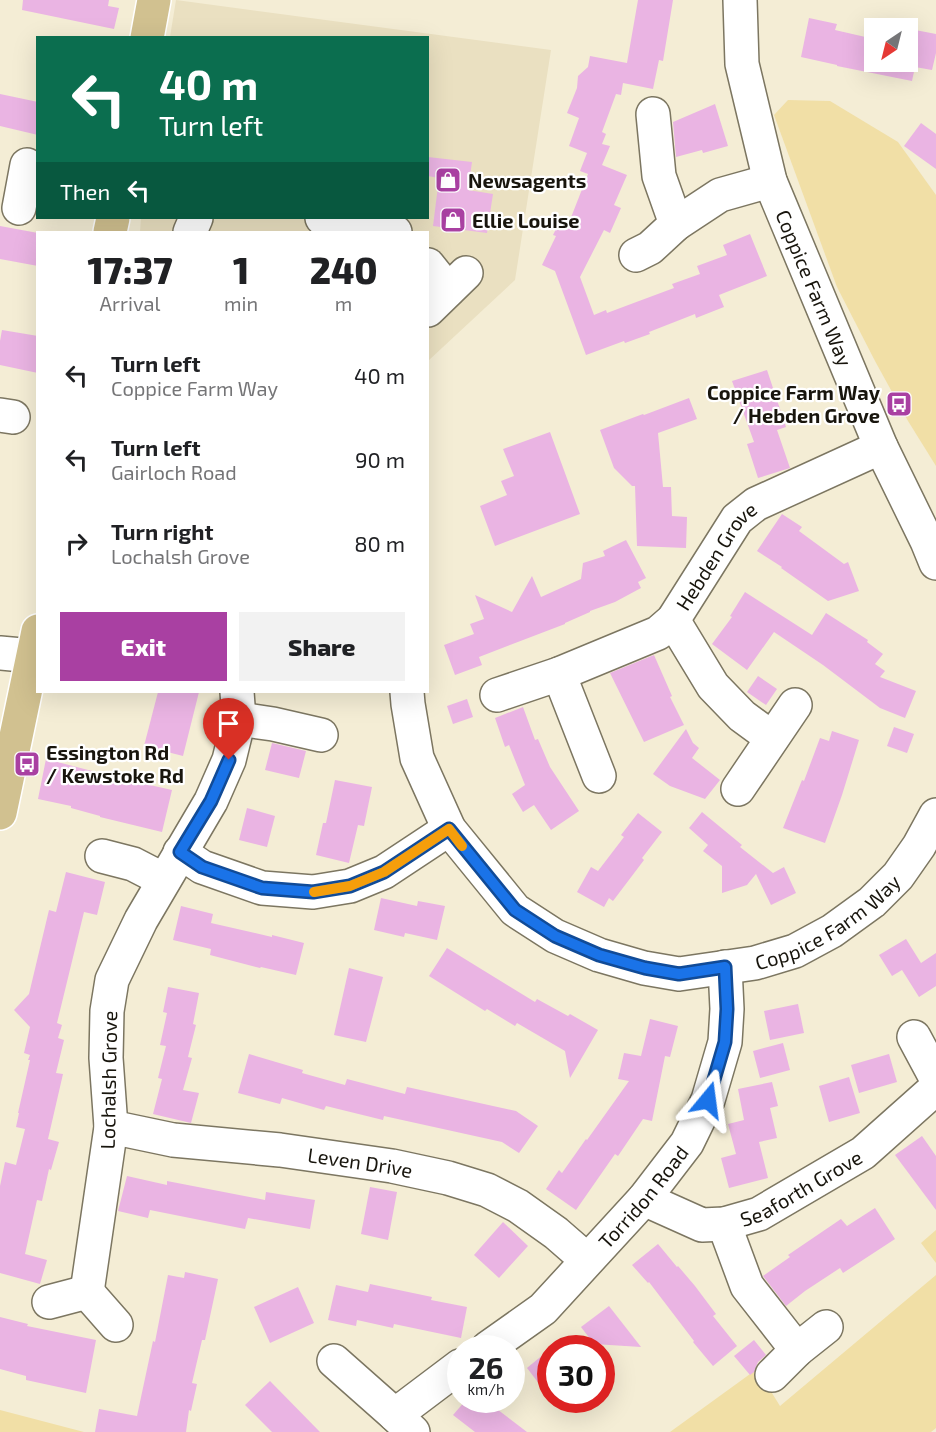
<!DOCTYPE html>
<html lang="en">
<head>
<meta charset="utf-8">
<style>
  :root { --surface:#fff; --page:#f2f2f2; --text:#202124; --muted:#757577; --accent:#a940a2 }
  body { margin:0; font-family:"Exo 2",sans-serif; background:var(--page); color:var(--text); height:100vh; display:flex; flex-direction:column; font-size:22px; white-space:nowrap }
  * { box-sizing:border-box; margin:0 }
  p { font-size:20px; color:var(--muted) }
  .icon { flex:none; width:33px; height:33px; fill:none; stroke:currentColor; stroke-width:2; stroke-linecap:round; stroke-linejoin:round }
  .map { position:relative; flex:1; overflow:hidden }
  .details { position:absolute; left:36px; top:231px; width:393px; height:462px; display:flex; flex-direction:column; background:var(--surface); border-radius:0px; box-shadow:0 6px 24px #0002 }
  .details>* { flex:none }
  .banner { position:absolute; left:36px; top:36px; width:393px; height:183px; border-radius:0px; box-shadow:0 6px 24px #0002; background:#0b6e4f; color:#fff; overflow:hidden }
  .needle { width:39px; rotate:215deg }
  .tools { position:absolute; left:864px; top:18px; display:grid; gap:12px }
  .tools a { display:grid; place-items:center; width:54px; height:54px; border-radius:0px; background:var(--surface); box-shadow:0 6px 24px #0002; font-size:30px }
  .speed { position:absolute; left:447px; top:1335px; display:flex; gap:12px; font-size:30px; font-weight:700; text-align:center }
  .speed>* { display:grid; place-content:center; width:78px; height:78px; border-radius:50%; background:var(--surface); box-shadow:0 6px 24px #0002; line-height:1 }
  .speed small { font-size:15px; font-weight:400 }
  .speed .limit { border:9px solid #d22; background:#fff; color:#111 }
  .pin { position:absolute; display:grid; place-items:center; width:51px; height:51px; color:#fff; margin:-62px -26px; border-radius:50% 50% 50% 0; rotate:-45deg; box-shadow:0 0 6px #0007 }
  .pin .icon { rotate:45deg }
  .me { position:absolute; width:66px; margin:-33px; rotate:16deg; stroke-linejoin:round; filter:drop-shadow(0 0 4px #0008) }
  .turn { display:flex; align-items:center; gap:21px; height:126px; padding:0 24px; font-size:27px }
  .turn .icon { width:78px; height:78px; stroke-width:2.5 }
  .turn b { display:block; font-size:42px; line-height:51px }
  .then { display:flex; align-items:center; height:57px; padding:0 24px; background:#0003; gap:12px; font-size:22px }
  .eta { display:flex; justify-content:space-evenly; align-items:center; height:102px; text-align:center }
  .eta b { font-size:36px; font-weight:800; line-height:42px }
  .button { display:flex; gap:12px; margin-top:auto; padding:12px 24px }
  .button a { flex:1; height:69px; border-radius:0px; background:var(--accent); color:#fff; font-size:24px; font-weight:800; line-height:69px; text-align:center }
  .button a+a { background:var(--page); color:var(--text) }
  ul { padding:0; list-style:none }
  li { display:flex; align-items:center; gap:18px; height:84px; padding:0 24px }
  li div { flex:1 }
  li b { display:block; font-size:22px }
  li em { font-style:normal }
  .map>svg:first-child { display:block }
  .built { fill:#eae0c1 }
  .green { fill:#f1dfa6 }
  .building { fill:#eab4e3 }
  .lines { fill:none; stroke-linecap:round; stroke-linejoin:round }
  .minor-casing { stroke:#7c7661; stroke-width:36 }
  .major-casing { stroke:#fff; stroke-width:36 }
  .minor { stroke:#fff; stroke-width:33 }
  .major { stroke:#d1c190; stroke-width:33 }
  .route-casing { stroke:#114b97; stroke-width:15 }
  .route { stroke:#1a73e8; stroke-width:10 }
  .slow { stroke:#f59e0b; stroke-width:10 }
  .labels { text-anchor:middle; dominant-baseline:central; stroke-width:4.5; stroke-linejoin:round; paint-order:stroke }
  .poi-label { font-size:20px; font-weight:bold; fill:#18150d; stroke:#fff; text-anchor:start }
  .street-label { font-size:20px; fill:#18150d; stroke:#fff }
</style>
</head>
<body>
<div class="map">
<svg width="936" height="1432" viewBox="0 0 936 1432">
  <rect width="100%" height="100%" fill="#f4edd5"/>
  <!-- built -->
  <polygon class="built" points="176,0 551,50 515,280 428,361 428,232 140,232 141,218 428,218 428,38 170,37"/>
  <!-- green -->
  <g class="green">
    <polygon points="788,100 830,101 898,142 936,195 936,466 908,421 875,361 837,287 774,115"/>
    <polygon points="936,1230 936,1263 921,1243"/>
    <polygon points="936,1275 936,1428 931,1432 670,1432 757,1369 780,1406"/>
    <polygon points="0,1410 84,1432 0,1432"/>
  </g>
  <!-- building -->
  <g class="building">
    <polygon points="23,0 109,0 108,6 119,8 114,29 22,10"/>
    <polygon points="638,0 673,0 663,61 659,60 653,89 623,83 621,95 616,94 602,132 606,134 602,144 610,146 602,165 627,175 614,205 621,208 610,233 604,230 580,277 594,315 606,310 607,313 631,304 674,288 672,284 700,274 697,266 727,255 723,245 750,234 767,276 719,295 724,307 696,318 695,314 649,332 650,334 625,343 624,341 586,355 555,271 542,265 556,236 553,235 562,217 570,220 588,174 580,171 587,153 569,146 579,118 567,113 577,88 578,76 588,67 590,56 627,63"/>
    <polygon points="809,18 837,24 835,30 874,39 874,62 908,62 908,42 910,29 936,34 936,53 932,70 915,67 912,81 837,66 837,65 801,57"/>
    <polygon points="0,94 38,102 38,135 0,126"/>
    <polygon points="715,104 728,146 703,153 702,150 676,157 673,122"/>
    <polygon points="921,123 936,134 936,169 904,146"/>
    <polygon points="428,157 472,162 468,190 493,194 487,233 433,226 439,178 428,176"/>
    <polygon points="0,226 38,233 38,266 0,259"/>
    <polygon points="2,330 38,336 38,373 0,365 0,341"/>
    <polygon points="767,370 786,427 777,430 790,468 758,478 747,444 754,442 732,381"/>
    <polygon points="689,398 697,419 658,433 663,487 671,487 672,516 687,517 686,548 637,546 635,486 632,486 614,468 600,430 643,414 644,415"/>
    <polygon points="550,432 580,514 495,546 480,506 507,495 501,481 514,476 503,449"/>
    <polygon points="782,514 802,527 799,531 844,564 848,562 859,591 828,601 781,568 782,567 757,551"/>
    <polygon points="626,540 646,578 638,582 641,588 615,602 590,611 590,612 565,623 565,624 479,657 482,665 455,675 444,645 474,634 470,624 484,619 475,595 512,612 532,576 541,597 581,579 583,563 605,556 603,551"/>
    <polygon points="745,592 812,635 826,613 868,640 867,642 883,654 875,664 885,671 880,677 916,691 905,718 880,708 823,665 774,632 747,670 712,644 732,617 730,616"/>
    <polygon points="654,655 672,696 670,697 684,725 644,742 610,673"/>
    <polygon points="758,676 777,689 766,705 747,692"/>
    <polygon points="158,692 199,692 183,756 144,746"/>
    <polygon points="467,699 473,717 453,724 447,706"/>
    <polygon points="523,707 535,740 538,739 550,767 579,811 551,830 534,805 523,812 512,794 525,785 509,745 505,747 495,718"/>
    <polygon points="894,727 914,734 907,753 887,746"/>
    <polygon points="686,729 693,743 699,748 692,758 720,780 705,799 670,786 653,774"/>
    <polygon points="832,731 859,740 842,795 825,843 783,828 802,780 804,781 820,738 829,741"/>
    <polygon points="272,743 306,751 299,778 265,770"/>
    <polygon points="46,759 92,771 92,772 172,790 162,832 100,817 100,816 71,808 71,806 38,799"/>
    <polygon points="335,780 372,787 364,826 358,825 349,863 316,855 323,823 326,823"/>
    <polygon points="247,808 275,816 267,847 239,840"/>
    <polygon points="702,812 742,845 740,847 773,873 784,867 796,893 771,905 756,874 747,885 722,893 722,866 703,851 708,845 689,828"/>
    <polygon points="638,813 662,832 642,858 644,860 613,901 609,898 604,907 577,892 591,867 598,871 624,837 621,835"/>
    <polygon points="66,872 105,882 97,915 84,912 57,1023 62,1025 58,1038 64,1040 56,1073 63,1074 48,1139 59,1142 51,1170 49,1169 42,1201 37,1200 25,1254 47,1260 40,1284 0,1273 0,1186 5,1162 16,1165 25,1129 16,1127 19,1113 18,1113 30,1060 28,1060 30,1055 24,1053 30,1027 14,1010 29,994 49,910 56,912"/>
    <polygon points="381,898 417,906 418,901 445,906 437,940 405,933 404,937 374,930"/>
    <polygon points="181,906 213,914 211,923 272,937 272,935 304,943 296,975 261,967 260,968 210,955 211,949 173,940"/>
    <polygon points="906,939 921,963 936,953 936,986 919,997 902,970 892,976 879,955"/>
    <polygon points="447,948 535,1002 537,999 568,1016 570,1014 598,1030 570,1078 565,1051 517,1023 515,1026 487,1009 485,1011 429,976"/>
    <polygon points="349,968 383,977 366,1042 334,1035"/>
    <polygon points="168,987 199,993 193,1024 196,1025 188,1057 192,1058 183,1090 199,1093 191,1123 153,1114 162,1079 158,1078 166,1046 160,1045 167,1013 163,1012"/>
    <polygon points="798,1004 804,1033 770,1040 764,1011"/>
    <polygon points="650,1019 678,1026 670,1057 665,1056 652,1121 643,1119 618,1156 615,1154 576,1210 546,1189 559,1170 562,1173 586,1139 587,1140 629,1081 618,1079 624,1053 641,1056"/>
    <polygon points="783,1043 790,1070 760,1078 753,1051"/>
    <polygon points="249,1054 303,1070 302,1073 345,1085 347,1079 405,1094 407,1087 516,1111 538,1126 519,1153 502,1142 384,1116 383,1120 326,1106 324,1110 282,1098 280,1104 238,1093"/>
    <polygon points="889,1054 897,1082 859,1093 851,1065"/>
    <polygon points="849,1077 860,1113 829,1122 819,1086"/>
    <polygon points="772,1082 778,1106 770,1108 777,1138 759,1142 768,1178 729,1188 721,1158 736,1154 728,1124 744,1120 738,1089"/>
    <polygon points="922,1136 936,1156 936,1210 895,1155"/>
    <polygon points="127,1176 167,1185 167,1181 265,1200 266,1192 315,1200 310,1229 248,1218 245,1229 150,1210 148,1218 118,1211"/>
    <polygon points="370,1187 397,1192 388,1240 361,1234"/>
    <polygon points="875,1208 895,1239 843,1273 840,1268 805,1291 786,1306 763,1276 790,1257 788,1255 841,1219 847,1226"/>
    <polygon points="503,1222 528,1246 499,1278 474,1255"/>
    <polygon points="658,1244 677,1267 678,1266 695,1286 716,1314 713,1316 737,1346 713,1366 693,1342 694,1341 649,1282 648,1283 632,1265"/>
    <polygon points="185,1272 218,1279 205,1340 202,1340 192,1383 197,1384 191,1411 189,1410 186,1432 95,1432 99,1409 137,1416 153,1341 155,1342 168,1275 184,1278"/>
    <polygon points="370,1284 432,1297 431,1300 467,1307 461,1338 394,1324 393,1328 357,1320 356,1326 328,1320 336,1285 368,1292"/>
    <polygon points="298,1287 314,1323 270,1343 254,1307"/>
    <polygon points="609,1306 641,1347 594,1344 581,1327"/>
    <polygon points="0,1317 28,1324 27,1326 96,1340 86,1393 26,1380 26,1376 0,1369"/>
    <polygon points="754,1340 766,1355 758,1362 754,1372 750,1375 734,1356"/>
    <polygon points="550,1349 550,1398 527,1368"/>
    <polygon points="270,1381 320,1432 272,1432 245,1405"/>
    <polygon points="466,1400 485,1400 527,1432 475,1432 453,1415"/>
  </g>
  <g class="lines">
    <!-- minor casing -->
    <g class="minor-casing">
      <g id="minor">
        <path id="s1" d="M740,0l2,64 28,117 111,266 46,94 9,22"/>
        <polyline points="653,114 659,176 676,224"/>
        <polyline points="19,208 27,165"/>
        <polyline points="322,218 378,225 395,232"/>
        <polyline points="190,232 196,218"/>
        <polyline points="636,255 650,248 676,224 720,195 770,181"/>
        <polyline points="428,265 448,290"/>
        <polyline points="428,310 466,273"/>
        <polyline points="0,415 13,417"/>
        <polyline points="673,620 713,686 742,716 772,738"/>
        <polyline points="0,653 33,656"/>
        <polyline points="559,674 599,776"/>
        <path id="s2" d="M407,692l1,12 9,54 32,71 66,81 40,26 44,19 45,13 35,6 76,-11 40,-12 37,-20 40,-29 26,-26 21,-30 17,-31"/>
        <path id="s3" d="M497,695l62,-21 99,-41 15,-13 64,-101 19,-15 125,-57"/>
        <polyline points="239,719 273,724 321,735"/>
        <polyline points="738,789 795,705"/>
        <polyline points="180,852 202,867 262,888 313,892 350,886 384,872 449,829"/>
        <polyline points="102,856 133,864 164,880"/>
        <polyline points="914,1037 936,1078"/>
        <path id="s4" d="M111,1127l62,13 107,10 112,16 56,12 39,12 31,16 38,27 31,27"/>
        <path id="s5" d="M644,1199l58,26 22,-1 35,-10 104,-61 73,-65"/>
        <polyline points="724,1224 747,1286 797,1350"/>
        <polyline points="87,1292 111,1127 106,1058 107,1011 112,980 141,920 211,801 229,760 239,719 237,692"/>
        <polyline points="49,1302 87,1292 116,1325"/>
        <path id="s6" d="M488,1348l55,-39 101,-110 43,-56 21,-43 17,-58 2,-33 -2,-42"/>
        <polyline points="334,1361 395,1415 413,1432"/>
        <polyline points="772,1375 797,1350 826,1327"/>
        <polyline points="395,1415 460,1366"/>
      </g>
    </g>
    <!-- major casing -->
    <g class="major-casing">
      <g id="major">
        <polyline points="147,38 154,0"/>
        <polyline points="110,232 113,218"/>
        <polyline points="0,813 38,631"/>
      </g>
    </g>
    <!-- minor -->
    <use href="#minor" class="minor"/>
    <!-- major -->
    <use href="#major" class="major"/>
  </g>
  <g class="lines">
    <!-- route casing -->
    <g class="route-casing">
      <polyline id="route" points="229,760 211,801 180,852 202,867 262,888 313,892 350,886 384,872 449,829 515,910 555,936 599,955 645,968 679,974 725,967 727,1009 725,1042 708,1100"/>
    </g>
    <!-- route -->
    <use href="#route" class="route"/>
    <!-- slow -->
    <polyline class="slow" points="314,892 350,886 384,872 449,829 462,846"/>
  </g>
  <!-- icons -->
  <defs>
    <g id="shop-square" transform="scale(1.35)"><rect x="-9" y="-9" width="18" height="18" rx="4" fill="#a940a2" stroke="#fff"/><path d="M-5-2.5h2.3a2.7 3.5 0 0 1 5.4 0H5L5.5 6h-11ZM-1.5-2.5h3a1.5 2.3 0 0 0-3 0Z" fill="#fff"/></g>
    <g id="bus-square" transform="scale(1.35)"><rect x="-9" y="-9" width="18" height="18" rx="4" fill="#a940a2" stroke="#fff"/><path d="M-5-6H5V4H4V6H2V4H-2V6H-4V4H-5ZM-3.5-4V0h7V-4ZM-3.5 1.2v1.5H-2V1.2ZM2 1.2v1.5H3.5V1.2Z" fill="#fff"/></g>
  </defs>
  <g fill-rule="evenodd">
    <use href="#shop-square" x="448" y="180"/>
    <use href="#shop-square" x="453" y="220"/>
    <use href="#bus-square" x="899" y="404"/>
    <use href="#bus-square" x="27" y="764"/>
  </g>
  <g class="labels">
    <!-- poi labels -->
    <g class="poi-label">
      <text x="468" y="180">Newsagents</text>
      <text x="472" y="220">Ellie Louise</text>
      <text x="880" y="392" text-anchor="end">Coppice Farm Way<tspan x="880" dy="23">/ Hebden Grove</tspan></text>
      <text x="46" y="752">Essington Rd<tspan x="46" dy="23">/ Kewstoke Rd</tspan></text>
    </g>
    <!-- street labels -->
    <g class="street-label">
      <text stroke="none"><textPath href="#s1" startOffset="300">Coppice Farm Way</textPath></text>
      <text stroke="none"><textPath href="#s3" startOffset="270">Hebden Grove</textPath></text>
      <text stroke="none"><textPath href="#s2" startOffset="588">Coppice Farm Way</textPath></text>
      <text transform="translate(108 1080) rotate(-89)">Lochalsh Grove</text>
      <text stroke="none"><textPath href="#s4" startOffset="252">Leven Drive</textPath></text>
      <text stroke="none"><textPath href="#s5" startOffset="171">Seaforth Grove</textPath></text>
      <text stroke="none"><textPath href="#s6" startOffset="218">Torridon Road</textPath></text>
    </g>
  </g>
</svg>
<div class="tools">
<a><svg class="needle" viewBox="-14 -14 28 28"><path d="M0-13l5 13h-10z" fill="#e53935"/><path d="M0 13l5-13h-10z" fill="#757577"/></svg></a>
</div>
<div class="speed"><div>26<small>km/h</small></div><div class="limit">30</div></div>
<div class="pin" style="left:229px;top:760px;background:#d93025"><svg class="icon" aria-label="arrive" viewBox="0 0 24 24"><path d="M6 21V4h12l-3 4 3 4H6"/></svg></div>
<svg class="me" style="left:708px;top:1100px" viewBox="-20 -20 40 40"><path d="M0-17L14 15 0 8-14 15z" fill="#1a73e8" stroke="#fff" stroke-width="4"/></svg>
<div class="banner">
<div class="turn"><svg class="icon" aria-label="left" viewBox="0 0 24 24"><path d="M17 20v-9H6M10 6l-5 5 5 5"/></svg><div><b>40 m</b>Turn left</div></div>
<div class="then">Then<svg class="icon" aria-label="left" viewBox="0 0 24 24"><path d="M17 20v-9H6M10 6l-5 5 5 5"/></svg></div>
</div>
<section class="details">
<div class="eta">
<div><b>17:37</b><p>Arrival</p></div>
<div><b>1</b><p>min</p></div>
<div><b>240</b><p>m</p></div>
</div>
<ul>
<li><svg class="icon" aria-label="left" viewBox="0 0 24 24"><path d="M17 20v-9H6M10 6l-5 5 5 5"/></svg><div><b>Turn left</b><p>Coppice Farm Way</p></div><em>40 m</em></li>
<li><svg class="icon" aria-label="left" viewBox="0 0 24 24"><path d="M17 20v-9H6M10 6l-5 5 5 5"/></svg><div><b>Turn left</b><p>Gairloch Road</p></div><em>90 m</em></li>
<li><svg class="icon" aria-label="right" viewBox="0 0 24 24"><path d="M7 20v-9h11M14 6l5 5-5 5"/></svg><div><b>Turn right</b><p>Lochalsh Grove</p></div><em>80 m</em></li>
</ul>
<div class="button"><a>Exit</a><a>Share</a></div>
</section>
</div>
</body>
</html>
